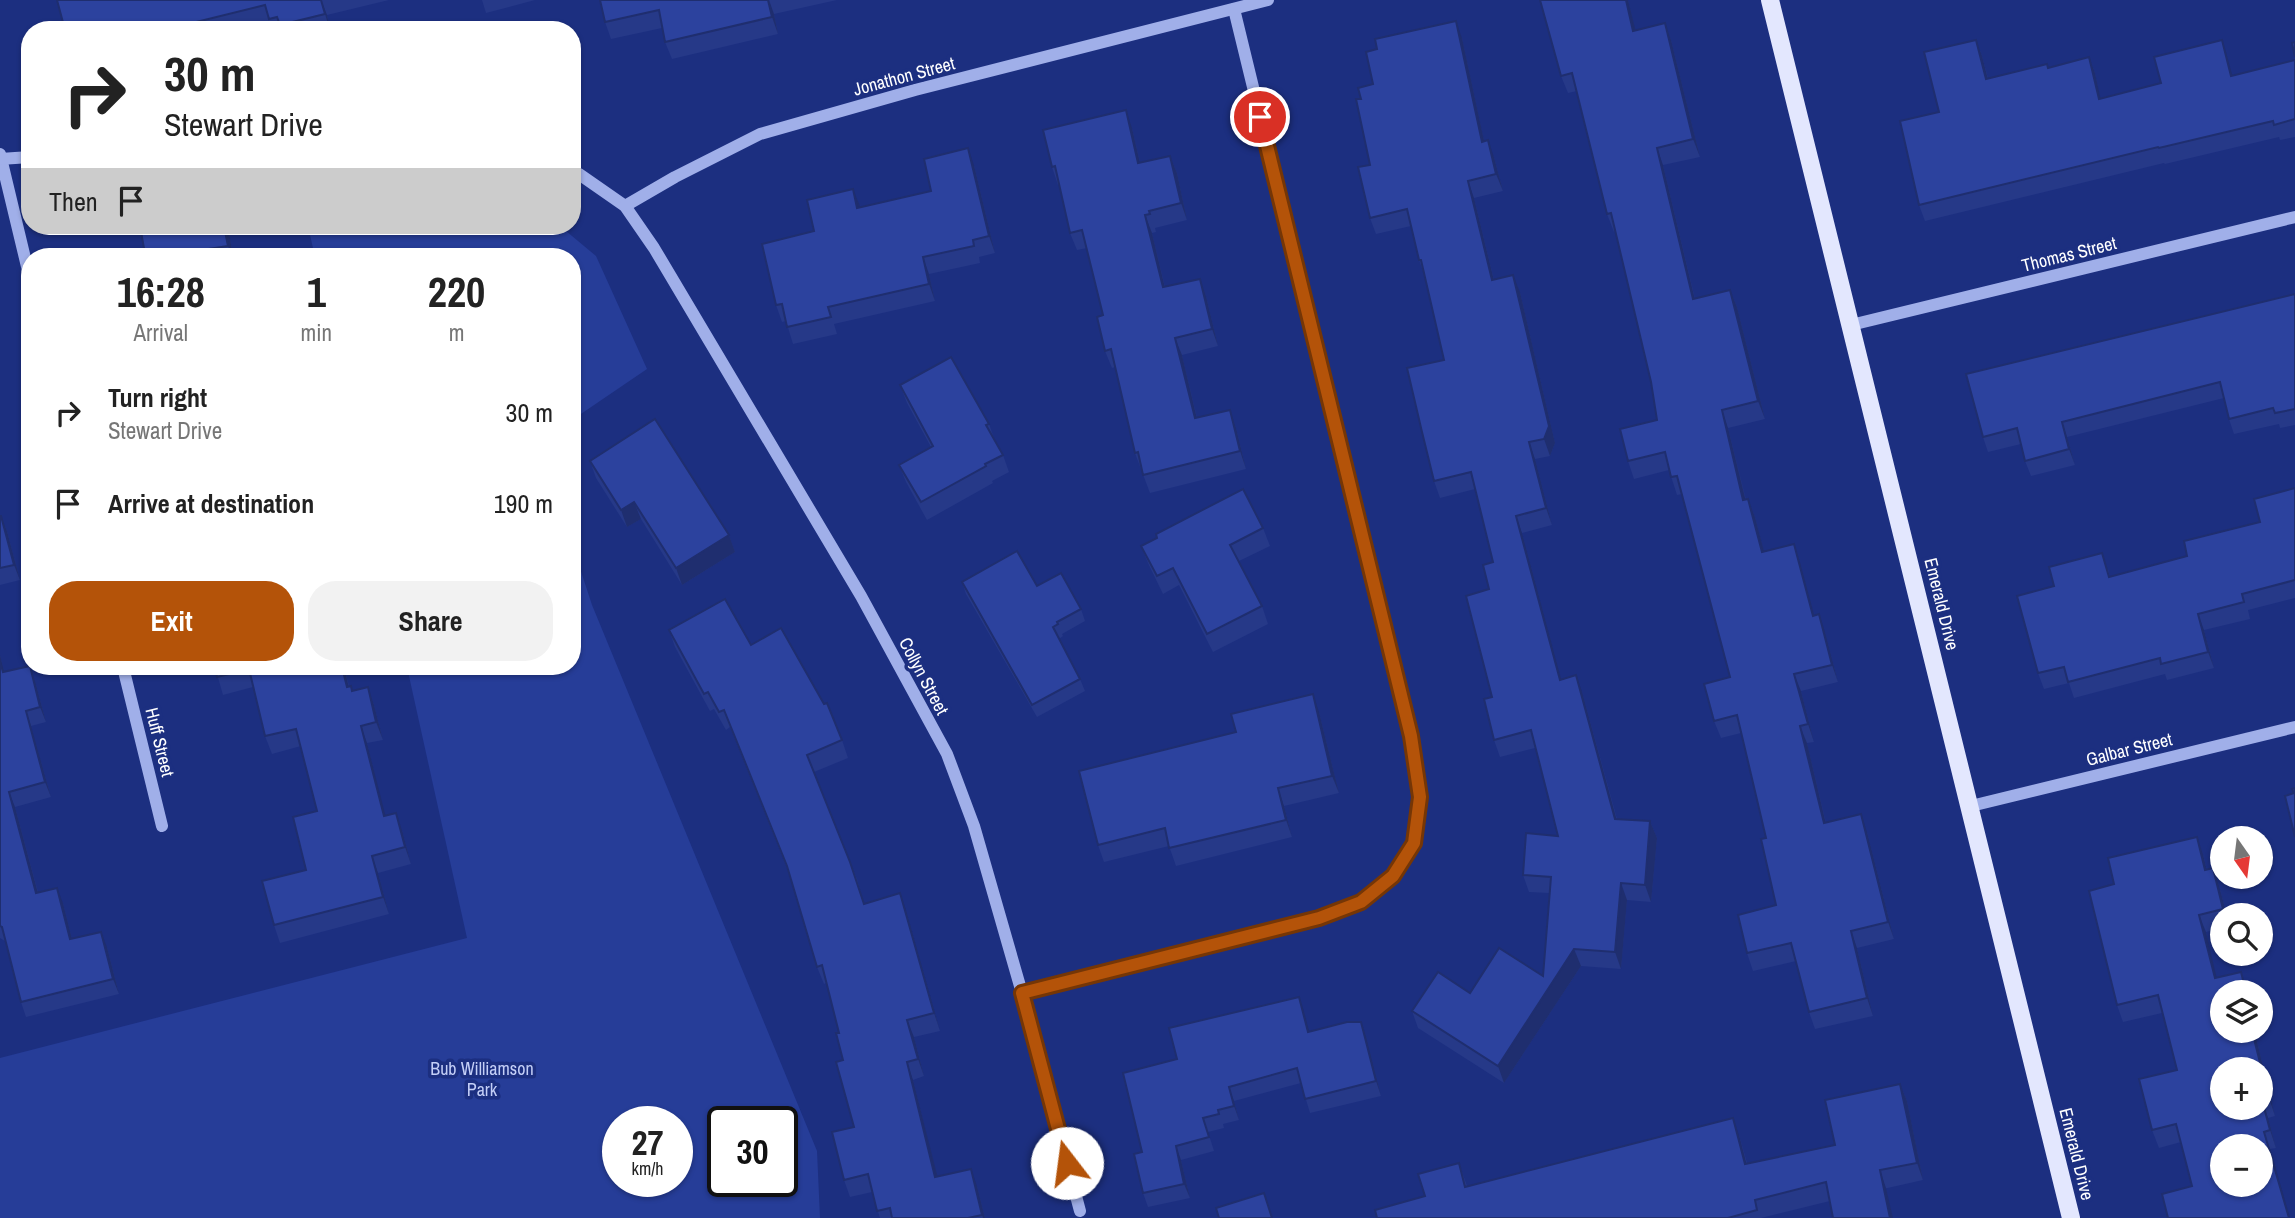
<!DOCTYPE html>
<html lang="en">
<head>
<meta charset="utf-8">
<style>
  :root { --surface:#fff; --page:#f2f2f2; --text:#222; --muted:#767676; --accent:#b45309 }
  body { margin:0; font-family:"Archivo Narrow",sans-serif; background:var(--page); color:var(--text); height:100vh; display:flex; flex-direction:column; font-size:26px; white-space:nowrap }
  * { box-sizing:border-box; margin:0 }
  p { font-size:23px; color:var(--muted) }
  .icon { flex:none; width:38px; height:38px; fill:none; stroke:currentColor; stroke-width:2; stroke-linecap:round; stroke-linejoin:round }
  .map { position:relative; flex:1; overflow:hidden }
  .sheet { position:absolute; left:21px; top:248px; width:560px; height:427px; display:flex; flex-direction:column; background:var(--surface); border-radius:28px; box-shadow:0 2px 5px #0004 }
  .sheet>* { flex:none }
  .hud { position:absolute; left:21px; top:21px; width:560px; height:214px; border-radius:28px; box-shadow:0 2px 5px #0004; background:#fff; color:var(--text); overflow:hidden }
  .needle { width:46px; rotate:166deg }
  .tools { position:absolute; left:2210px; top:826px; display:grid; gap:14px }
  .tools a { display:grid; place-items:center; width:63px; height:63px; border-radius:50%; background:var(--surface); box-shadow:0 2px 5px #0004; font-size:35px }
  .speed { position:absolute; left:602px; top:1106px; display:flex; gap:14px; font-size:35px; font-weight:700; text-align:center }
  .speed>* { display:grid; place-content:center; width:91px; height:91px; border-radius:50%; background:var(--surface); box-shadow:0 2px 5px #0004; line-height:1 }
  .speed small { font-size:18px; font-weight:400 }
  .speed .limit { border:4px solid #111; border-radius:10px; background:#fff; color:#111 }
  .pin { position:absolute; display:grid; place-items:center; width:60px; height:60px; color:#fff; margin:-30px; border:4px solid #fff; border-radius:50%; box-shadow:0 2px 7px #0007 }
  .me { position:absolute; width:77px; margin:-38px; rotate:345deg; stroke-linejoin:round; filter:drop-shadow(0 0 5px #0008) }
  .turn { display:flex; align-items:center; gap:24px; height:147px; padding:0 28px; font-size:32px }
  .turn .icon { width:91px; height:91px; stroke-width:2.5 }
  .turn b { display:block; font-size:49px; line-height:60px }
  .then { display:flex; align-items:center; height:66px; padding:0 28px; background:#0003; gap:14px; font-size:26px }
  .eta { display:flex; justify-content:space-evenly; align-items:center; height:119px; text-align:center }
  .eta b { font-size:42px; font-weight:800; line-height:49px }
  .button { display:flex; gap:14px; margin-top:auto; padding:14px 28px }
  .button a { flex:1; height:80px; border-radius:28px; background:var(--accent); color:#fff; font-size:28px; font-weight:800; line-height:80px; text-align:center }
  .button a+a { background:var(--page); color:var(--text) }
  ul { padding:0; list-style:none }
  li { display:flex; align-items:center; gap:21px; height:91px; padding:0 28px }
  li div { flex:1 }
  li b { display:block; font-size:26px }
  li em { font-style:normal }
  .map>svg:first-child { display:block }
  .green { fill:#263d98; fill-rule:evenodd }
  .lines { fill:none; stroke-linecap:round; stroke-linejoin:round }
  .minor { stroke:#a0afe9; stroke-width:12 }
  .major { stroke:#e3e7fe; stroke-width:18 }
  .wall { fill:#263988 }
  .shaded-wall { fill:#1f2e6f }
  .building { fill:#2c429e; stroke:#1f2e6f; stroke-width:2; fill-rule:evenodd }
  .route-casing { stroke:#753606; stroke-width:18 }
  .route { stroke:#b45309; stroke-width:12 }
  .labels { text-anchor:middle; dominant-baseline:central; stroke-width:7; stroke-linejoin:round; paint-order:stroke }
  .street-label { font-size:18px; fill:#fff; stroke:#1c2f80 }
  .park-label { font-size:18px; fill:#c4cff7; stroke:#1c2f80 }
</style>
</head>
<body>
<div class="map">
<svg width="2295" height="1218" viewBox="0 0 2295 1218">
  <rect width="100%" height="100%" fill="#1c2f80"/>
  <!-- green -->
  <g class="green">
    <polygon points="308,226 560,226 596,256 647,369 572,420 572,257 315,257"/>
    <path d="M572,544l20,61 225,546 3,67h-820v-160l467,-120 -60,-271h165zM618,1122h59v59h-59zM723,1122h59v59h-59z"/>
  </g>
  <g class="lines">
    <!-- minor -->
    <g class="minor">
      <polyline points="0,154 30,279"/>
      <polyline points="0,159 30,157"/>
      <polyline points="572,171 579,174 625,206 654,248 861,596 947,754 974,826 1022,993 1080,1211"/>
      <polyline points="625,206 675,177 760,134 915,90 1268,0"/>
      <polyline points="1851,325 2295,217"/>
      <polyline points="123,667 162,826"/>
      <polyline points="1971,806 2295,727"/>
      <polyline points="1022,993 1319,918 1361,902 1393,876 1414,843 1420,797 1411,736 1234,9"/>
    </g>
    <!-- major -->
    <polyline class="major" points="1770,0 2071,1218"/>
  </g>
  <!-- wall -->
  <g class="wall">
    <polygon points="57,0 389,0 327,15 330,30 273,30 270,21 235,30 65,30"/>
    <polygon points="482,0 535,0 486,13"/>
    <polygon points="600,0 837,0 774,14 778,34 672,59 665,42 662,28 611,39 605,22"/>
    <polygon points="1540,0 1628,0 1635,30 1665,23 1671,40 1700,157 1663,165 1695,299 1730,290 1737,307 1765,419 1728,428 1746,500 1748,499 1755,517 1764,552 1794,544 1800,562 1814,615 1825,632 1838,682 1801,691 1814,742 1807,743 1826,823 1867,832 1894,939 1857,948 1873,1016 1815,1029 1809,1012 1796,961 1753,971 1747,953 1776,905 1766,838 1741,733 1721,738 1714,721 1730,677 1682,494 1677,495 1669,470 1634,479 1628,461 1657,420 1651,382 1615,231 1614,232 1607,214 1577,91 1568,93 1561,76"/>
    <polygon points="1462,38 1484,141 1494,157 1503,191 1474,198 1494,280 1520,292 1555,443 1550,456 1535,459 1552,525 1522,533 1561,679 1582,692 1617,819 1650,821 1657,838 1651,902 1627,900 1621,969 1581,966 1504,1083 1418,1028 1412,1011 1470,993 1543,976 1549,893 1529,892 1523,875 1558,836 1535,748 1500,757 1494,740 1489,589 1493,562 1475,489 1440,498 1434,481 1444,360 1425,277 1419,260 1411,226 1376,234 1370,218 1370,165 1361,99 1373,84"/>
    <polygon points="1976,40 1982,56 1988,78 2048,68 2089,57 2095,73 2100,98 2161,83 2227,56 2232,76 2295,60 2295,137 2280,140 2279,137 2165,164 2164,163 1925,221 1919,205 1939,112"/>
    <polygon points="1132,128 1140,162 1170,156 1177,173 1187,220 1155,228 1156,232 1152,233 1165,287 1200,279 1206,296 1218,346 1182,355 1197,418 1230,410 1236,428 1246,469 1150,493 1135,453 1115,367 1112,368 1105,351 1103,315 1087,248 1077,250 1070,233 1059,184 1058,185 1052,167"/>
    <polygon points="974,165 995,253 979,257 980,263 929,274 935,301 834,324 837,334 793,344 786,321 782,322 776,305 814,231 860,208 931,191"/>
    <polygon points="140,226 228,226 233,257 128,257 145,254"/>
    <polygon points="2295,294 2295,425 2280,428 2279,424 2234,434 2229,419 2224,398 2067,437 2075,465 2031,476 2025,461 2021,444 1988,452 1983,437"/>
    <polygon points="900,385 989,424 994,438 1003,455 1009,472 992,481 993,483 927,520 906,482 899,465 931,447 907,403"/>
    <polygon points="590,461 729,535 735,552 682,585 641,519 627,527 596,478"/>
    <polygon points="2295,488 2295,598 2248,610 2250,619 2204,630 2214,668 2167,680 2165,674 2074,698 2069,683 2044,689 2038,673 2054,586 2108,569 2110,577 2187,556 2260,522"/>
    <polygon points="0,516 1,516 7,531 20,580 0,585"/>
    <polygon points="1263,528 1270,546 1239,561 1262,606 1268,624 1213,652 1179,585 1163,594 1148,563 1141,546"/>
    <polygon points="962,582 1037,586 1081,609 1085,621 1062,634 1063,636 1059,639 1080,679 1085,691 1037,717 966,594"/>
    <polygon points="669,630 751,645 842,740 848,758 814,772 857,879 864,904 906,910 940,1031 914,1037 924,1076 913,1080 937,1177 977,1186 985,1218 880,1218 872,1192 850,1197 844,1180 854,1127 839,1033 826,983 824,984 817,967 789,873 730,727 726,730 714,709 710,711 675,647"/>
    <polygon points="0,655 4,672 30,666 35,681 46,722 31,726 51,797 15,807 38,892 63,903 72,939 107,947 119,994 26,1017 21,1002 5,941 0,938"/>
    <polygon points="215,667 344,667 349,686 353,691 368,687 374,705 383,740 367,743 385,816 396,813 402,830 411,864 378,873 389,914 280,943 274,925 306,870 317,811 301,746 272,754 265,736 253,687 223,695"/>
    <polygon points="1319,712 1339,793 1284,806 1292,837 1176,866 1169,846 1104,862 1098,845"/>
    <polygon points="2197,837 2203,854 2207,870 2213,868 2219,886 2227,915 2222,915 2222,928 2206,932 2222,1031 2258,1031 2259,1036 2256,1037 2275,1116 2268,1118 2276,1148 2270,1149 2192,1186 2181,1142 2159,1148 2152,1130 2177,1070 2162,1013 2123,1022 2117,1005 2114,884"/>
    <polygon points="1304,1011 1309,1032 1361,1022 1366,1036 1381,1096 1310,1113 1301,1083 1234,1101 1239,1120 1223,1124 1224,1128 1208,1132 1214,1151 1181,1160 1190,1198 1148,1207 1143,1193 1142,1152 1177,1059"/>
    <polygon points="1900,1084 1907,1101 1923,1180 1830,1201 1761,1218 1377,1218 1425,1196 1459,1163 1467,1186 1739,1135 1747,1163 1835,1145"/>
  </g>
  <!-- shaded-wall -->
  <g class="shaded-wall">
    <polygon points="321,0 327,15 330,30 325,14"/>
    <polygon points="769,0 774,14 778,34 772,17"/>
    <polygon points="1626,0 1628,0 1640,48 1633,31"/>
    <polygon points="1456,21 1462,38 1488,159 1482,142"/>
    <polygon points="1665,23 1671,40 1700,157 1693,139"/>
    <polygon points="1976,40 1982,56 1992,95 1986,79"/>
    <polygon points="2222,40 2227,56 2237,92 2231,76"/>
    <polygon points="2089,57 2095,73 2104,114 2099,99"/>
    <polygon points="1126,110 1132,128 1144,180 1138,163"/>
    <polygon points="1488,140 1494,157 1503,191 1496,174"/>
    <polygon points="968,148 974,165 995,253 989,236"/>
    <polygon points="1657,148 1663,165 1699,317 1693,299"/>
    <polygon points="1170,156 1177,173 1187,220 1181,203"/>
    <polygon points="1468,181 1474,198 1498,297 1492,280"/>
    <polygon points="853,189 860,206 863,225 857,208"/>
    <polygon points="1145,215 1152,233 1169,305 1163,287"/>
    <polygon points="224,226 228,226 233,257 232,257 228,246"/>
    <polygon points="923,257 929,274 935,301 929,284"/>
    <polygon points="1513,275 1520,292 1555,443 1550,456 1544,439"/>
    <polygon points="1200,279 1206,296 1218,346 1212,329"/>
    <polygon points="1730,290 1737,307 1765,419 1758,401"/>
    <polygon points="1175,338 1182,355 1201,436 1195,418"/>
    <polygon points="1230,410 1236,428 1246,469 1240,451"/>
    <polygon points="1722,410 1728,428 1750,518 1743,500"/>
    <polygon points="2062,422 2067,437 2075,465 2069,449"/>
    <polygon points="1529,442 1535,459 1552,525 1546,508"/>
    <polygon points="1748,499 1755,517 1769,570 1762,552"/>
    <polygon points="634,502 641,519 627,527 621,510"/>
    <polygon points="1,516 7,531 20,580 14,565"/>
    <polygon points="1516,516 1522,533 1566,697 1560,680"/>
    <polygon points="729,535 735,552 682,585 676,568"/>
    <polygon points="1794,544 1800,562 1819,633 1813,616"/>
    <polygon points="1819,614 1825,632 1838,682 1832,665"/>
    <polygon points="2198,614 2204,630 2214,668 2208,652"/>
    <polygon points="0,655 8,688 3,672 0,662"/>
    <polygon points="30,667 35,681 46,722 40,707"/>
    <polygon points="342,667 344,667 353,704 347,687"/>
    <polygon points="1794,674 1801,691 1814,742 1808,724"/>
    <polygon points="1576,675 1582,692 1621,836 1615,819"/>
    <polygon points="368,687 374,705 383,740 376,722"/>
    <polygon points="1313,694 1319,712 1339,793 1332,776"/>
    <polygon points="26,711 31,726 51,797 45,782"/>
    <polygon points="361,726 367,743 390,833 384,816"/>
    <polygon points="1800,726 1807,743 1830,841 1824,823"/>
    <polygon points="1278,788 1284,806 1292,837 1286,820"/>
    <polygon points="9,792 15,807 42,908 36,893"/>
    <polygon points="396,813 402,830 411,864 405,847"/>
    <polygon points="1861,814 1867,832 1894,939 1888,922"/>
    <polygon points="1650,821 1657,838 1651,902 1645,885"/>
    <polygon points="2197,837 2203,854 2211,888 2205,870"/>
    <polygon points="372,856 378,873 389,914 383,897"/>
    <polygon points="2213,868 2219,886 2227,915 2225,915 2223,909"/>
    <polygon points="1621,883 1627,900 1621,969 1615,952"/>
    <polygon points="57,888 63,903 76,955 70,939"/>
    <polygon points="900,893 906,910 940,1031 934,1013"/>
    <polygon points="2199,915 2206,932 2221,996 2215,978"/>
    <polygon points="1851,931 1857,948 1873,1016 1867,998"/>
    <polygon points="101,932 107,947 119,994 113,979"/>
    <polygon points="1574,949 1581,966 1504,1083 1498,1066"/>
    <polygon points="1299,997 1304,1011 1313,1046 1308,1032"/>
    <polygon points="907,1020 914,1037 924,1076 918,1059"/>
    <polygon points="1361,1022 1366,1036 1381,1096 1376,1081"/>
    <polygon points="2252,1031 2253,1031 2256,1037 2275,1116 2269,1098"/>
    <polygon points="907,1062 913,1080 942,1194 935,1177"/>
    <polygon points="1900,1084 1907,1101 1923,1180 1917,1163"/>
    <polygon points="1229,1087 1234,1101 1239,1120 1234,1106"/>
    <polygon points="2262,1100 2268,1118 2276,1148 2270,1130"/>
    <polygon points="1733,1118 1739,1135 1751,1181 1745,1164"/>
    <polygon points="2264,1132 2270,1149 2290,1218 2289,1218"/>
    <polygon points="1176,1146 1181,1160 1190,1198 1184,1184"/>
    <polygon points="971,1169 977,1186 985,1218 983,1218 982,1215"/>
    <polygon points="1880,1170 1886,1188 1893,1218 1890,1218"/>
  </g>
  <!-- building -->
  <g class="building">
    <polygon points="57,0 321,0 325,14 280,25 277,17 269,19 265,5 184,25 185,30 65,30"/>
    <polygon points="600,0 768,0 772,17 665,42 659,10 605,22"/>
    <polygon points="1540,0 1626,0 1633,31 1665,23 1693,139 1657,148 1693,299 1730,290 1758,401 1722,410 1743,500 1748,499 1762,552 1794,544 1813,616 1819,614 1832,665 1794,674 1808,724 1800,726 1824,823 1861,814 1888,922 1851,931 1867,998 1809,1012 1791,943 1747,953 1738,915 1776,905 1761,839 1766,838 1737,715 1714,721 1704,684 1730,677 1677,476 1671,477 1665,452 1628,461 1620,429 1657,420 1651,382 1611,213 1607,214 1572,73 1561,76"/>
    <polygon points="1456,21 1482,142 1488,140 1496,174 1468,181 1492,280 1513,275 1549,426 1544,439 1529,442 1546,508 1516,516 1560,680 1576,675 1615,819 1650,821 1645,885 1621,883 1615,952 1574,949 1498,1066 1412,1011 1438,972 1470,993 1499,948 1543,976 1551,877 1523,875 1526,833 1558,836 1531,730 1494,740 1484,699 1492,697 1466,596 1489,589 1483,565 1493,562 1471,472 1434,481 1422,432 1407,368 1444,360 1421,260 1419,260 1407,209 1370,218 1358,167 1370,165 1356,99 1361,99 1358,88 1373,84 1366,52 1377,49 1375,39"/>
    <polygon points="1976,40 1986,79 2047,64 2048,68 2089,57 2099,99 2161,83 2154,57 2222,40 2231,76 2295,60 2295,119 2274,125 2273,121 2159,148 2158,147 1919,205 1900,121 1939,112 1924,52"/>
    <polygon points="2295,42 2295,57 2292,43"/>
    <polygon points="1126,110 1138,163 1170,156 1181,203 1149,211 1150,214 1145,215 1163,287 1200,279 1212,329 1175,338 1195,418 1230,410 1240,451 1143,475 1138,452 1135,453 1111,349 1105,351 1097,317 1103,315 1082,230 1070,233 1055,166 1052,167 1043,130"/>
    <polygon points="968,148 989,236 973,240 974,246 923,257 929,284 828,307 831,317 787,327 782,304 776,305 762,244 814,231 807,200 853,189 857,208 931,191 924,159"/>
    <polygon points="140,226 224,226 228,246 208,249 211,257 128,257 145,254"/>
    <polygon points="2295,294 2295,409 2275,413 2273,408 2229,419 2220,382 2062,422 2069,449 2025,461 2017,428 1983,437 1966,374"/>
    <polygon points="951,357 989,424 986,425 1003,455 985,464 986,466 921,502 899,465 933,446 900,385"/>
    <polygon points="655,419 729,535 676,568 634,502 621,510 590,461"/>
    <polygon points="2295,488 2295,580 2242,594 2244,602 2198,614 2208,652 2161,664 2160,658 2068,682 2064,667 2038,673 2017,596 2054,586 2049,567 2102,553 2109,577 2187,556 2184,541 2260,522 2254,499"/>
    <polygon points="1243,489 1263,528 1230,545 1262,606 1207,634 1173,568 1157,576 1141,546 1157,538 1156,534"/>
    <polygon points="0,516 1,516 14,565 0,568"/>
    <polygon points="1017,551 1037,586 1061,573 1081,609 1057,622 1058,624 1053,627 1080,679 1032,705 962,582"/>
    <polygon points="725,599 751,645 781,628 824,704 827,703 842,740 807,755 850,862 864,904 900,893 934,1013 907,1020 918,1059 907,1062 935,1177 971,1169 982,1215 968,1218 892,1218 890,1208 877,1211 868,1174 844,1180 832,1132 854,1127 836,1062 843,1060 836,1033 839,1033 822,965 817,967 787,866 724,710 719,712 708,692 704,694 669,630"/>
    <polygon points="0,662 3,672 30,666 40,707 26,711 45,782 9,792 36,893 57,888 70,939 101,932 113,979 21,1002 2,927 0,926"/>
    <polygon points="215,667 342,667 347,687 351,686 352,691 368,687 376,722 361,726 384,816 396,813 405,847 372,856 383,897 274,925 262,881 306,870 293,817 317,811 296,729 265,736 249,669 217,677"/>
    <polygon points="1313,694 1332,776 1278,788 1286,820 1169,848 1165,828 1098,845 1079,771 1236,732 1231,714"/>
    <polygon points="2295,788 2295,837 2285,796 2294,793 2292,789"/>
    <path d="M2197,837l8,33 8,-2 10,41 -24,6 16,63 26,-6 5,20h-24v39h30l17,67 -7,2 8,30 -6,2 25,86h-121l-6,-24 30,-8 -16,-62 -24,6 -13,-51 38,-9 -19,-75 -41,10 -28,-114 25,-7 -6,-26zM2222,1069h39v39h-39zM2222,1146h39v39h-39z"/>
    <polygon points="1299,997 1308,1032 1347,1022 1361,1022 1376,1081 1305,1099 1297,1068 1229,1087 1234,1106 1218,1110 1219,1114 1203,1118 1209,1137 1176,1146 1184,1184 1143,1193 1134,1154 1142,1152 1123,1073 1177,1059 1169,1028"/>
    <polygon points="1900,1084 1917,1163 1880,1170 1890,1218 1833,1218 1826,1182 1755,1200 1757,1210 1728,1218 1377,1218 1375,1210 1425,1196 1418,1174 1459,1163 1465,1187 1733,1118 1745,1164 1835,1145 1825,1100"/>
    <polygon points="1264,1193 1272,1218 1219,1218 1216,1208"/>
  </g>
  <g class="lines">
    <!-- route casing -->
    <g class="route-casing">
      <polyline id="route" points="1067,1163 1022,993 1319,918 1361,902 1393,876 1414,843 1420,797 1411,736 1260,117"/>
    </g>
    <!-- route -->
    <use href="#route" class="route"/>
  </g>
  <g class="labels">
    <!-- street labels -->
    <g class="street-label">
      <text transform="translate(904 76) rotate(-15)">Jonathon Street</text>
      <text transform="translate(2069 254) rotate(-14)">Thomas Street</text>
      <text transform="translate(1942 604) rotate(76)">Emerald Drive</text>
      <text transform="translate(924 676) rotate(62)">Collyn Street</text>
      <text transform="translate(160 742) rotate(76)">Huff Street</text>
      <text transform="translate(2129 749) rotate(-14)">Galbar Street</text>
      <text transform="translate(2077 1154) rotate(76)">Emerald Drive</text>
    </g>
    <!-- park labels -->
    <g class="park-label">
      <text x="482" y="1068">Bub Williamson<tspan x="482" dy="21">Park</tspan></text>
    </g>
  </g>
</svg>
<div class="tools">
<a><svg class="needle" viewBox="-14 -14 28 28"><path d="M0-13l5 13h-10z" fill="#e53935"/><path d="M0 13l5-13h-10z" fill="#767676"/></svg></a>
<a><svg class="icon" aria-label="search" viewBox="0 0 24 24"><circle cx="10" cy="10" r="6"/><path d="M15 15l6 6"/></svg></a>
<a><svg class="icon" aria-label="layers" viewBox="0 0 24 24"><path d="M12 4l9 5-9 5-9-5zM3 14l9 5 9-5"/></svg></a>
<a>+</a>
<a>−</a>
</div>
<div class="speed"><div>27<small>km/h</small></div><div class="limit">30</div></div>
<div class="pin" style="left:1260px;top:117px;background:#d93025"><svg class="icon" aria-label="arrive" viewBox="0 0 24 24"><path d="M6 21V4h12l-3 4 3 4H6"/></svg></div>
<svg class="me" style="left:1067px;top:1163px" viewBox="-20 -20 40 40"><circle r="19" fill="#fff"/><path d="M0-13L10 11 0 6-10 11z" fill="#b45309"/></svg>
<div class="hud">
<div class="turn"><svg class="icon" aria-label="right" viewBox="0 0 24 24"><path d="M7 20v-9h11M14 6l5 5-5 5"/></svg><div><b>30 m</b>Stewart Drive</div></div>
<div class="then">Then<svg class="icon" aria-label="arrive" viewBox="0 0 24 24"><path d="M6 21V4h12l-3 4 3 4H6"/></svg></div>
</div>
<section class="sheet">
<div class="eta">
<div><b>16:28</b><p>Arrival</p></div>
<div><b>1</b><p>min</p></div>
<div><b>220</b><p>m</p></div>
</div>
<ul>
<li><svg class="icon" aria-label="right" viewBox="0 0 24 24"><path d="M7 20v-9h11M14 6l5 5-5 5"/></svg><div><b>Turn right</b><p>Stewart Drive</p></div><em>30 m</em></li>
<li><svg class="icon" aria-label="arrive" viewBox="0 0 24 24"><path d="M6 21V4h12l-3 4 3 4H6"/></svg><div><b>Arrive at destination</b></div><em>190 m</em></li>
</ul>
<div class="button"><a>Exit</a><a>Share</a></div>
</section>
</div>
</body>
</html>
